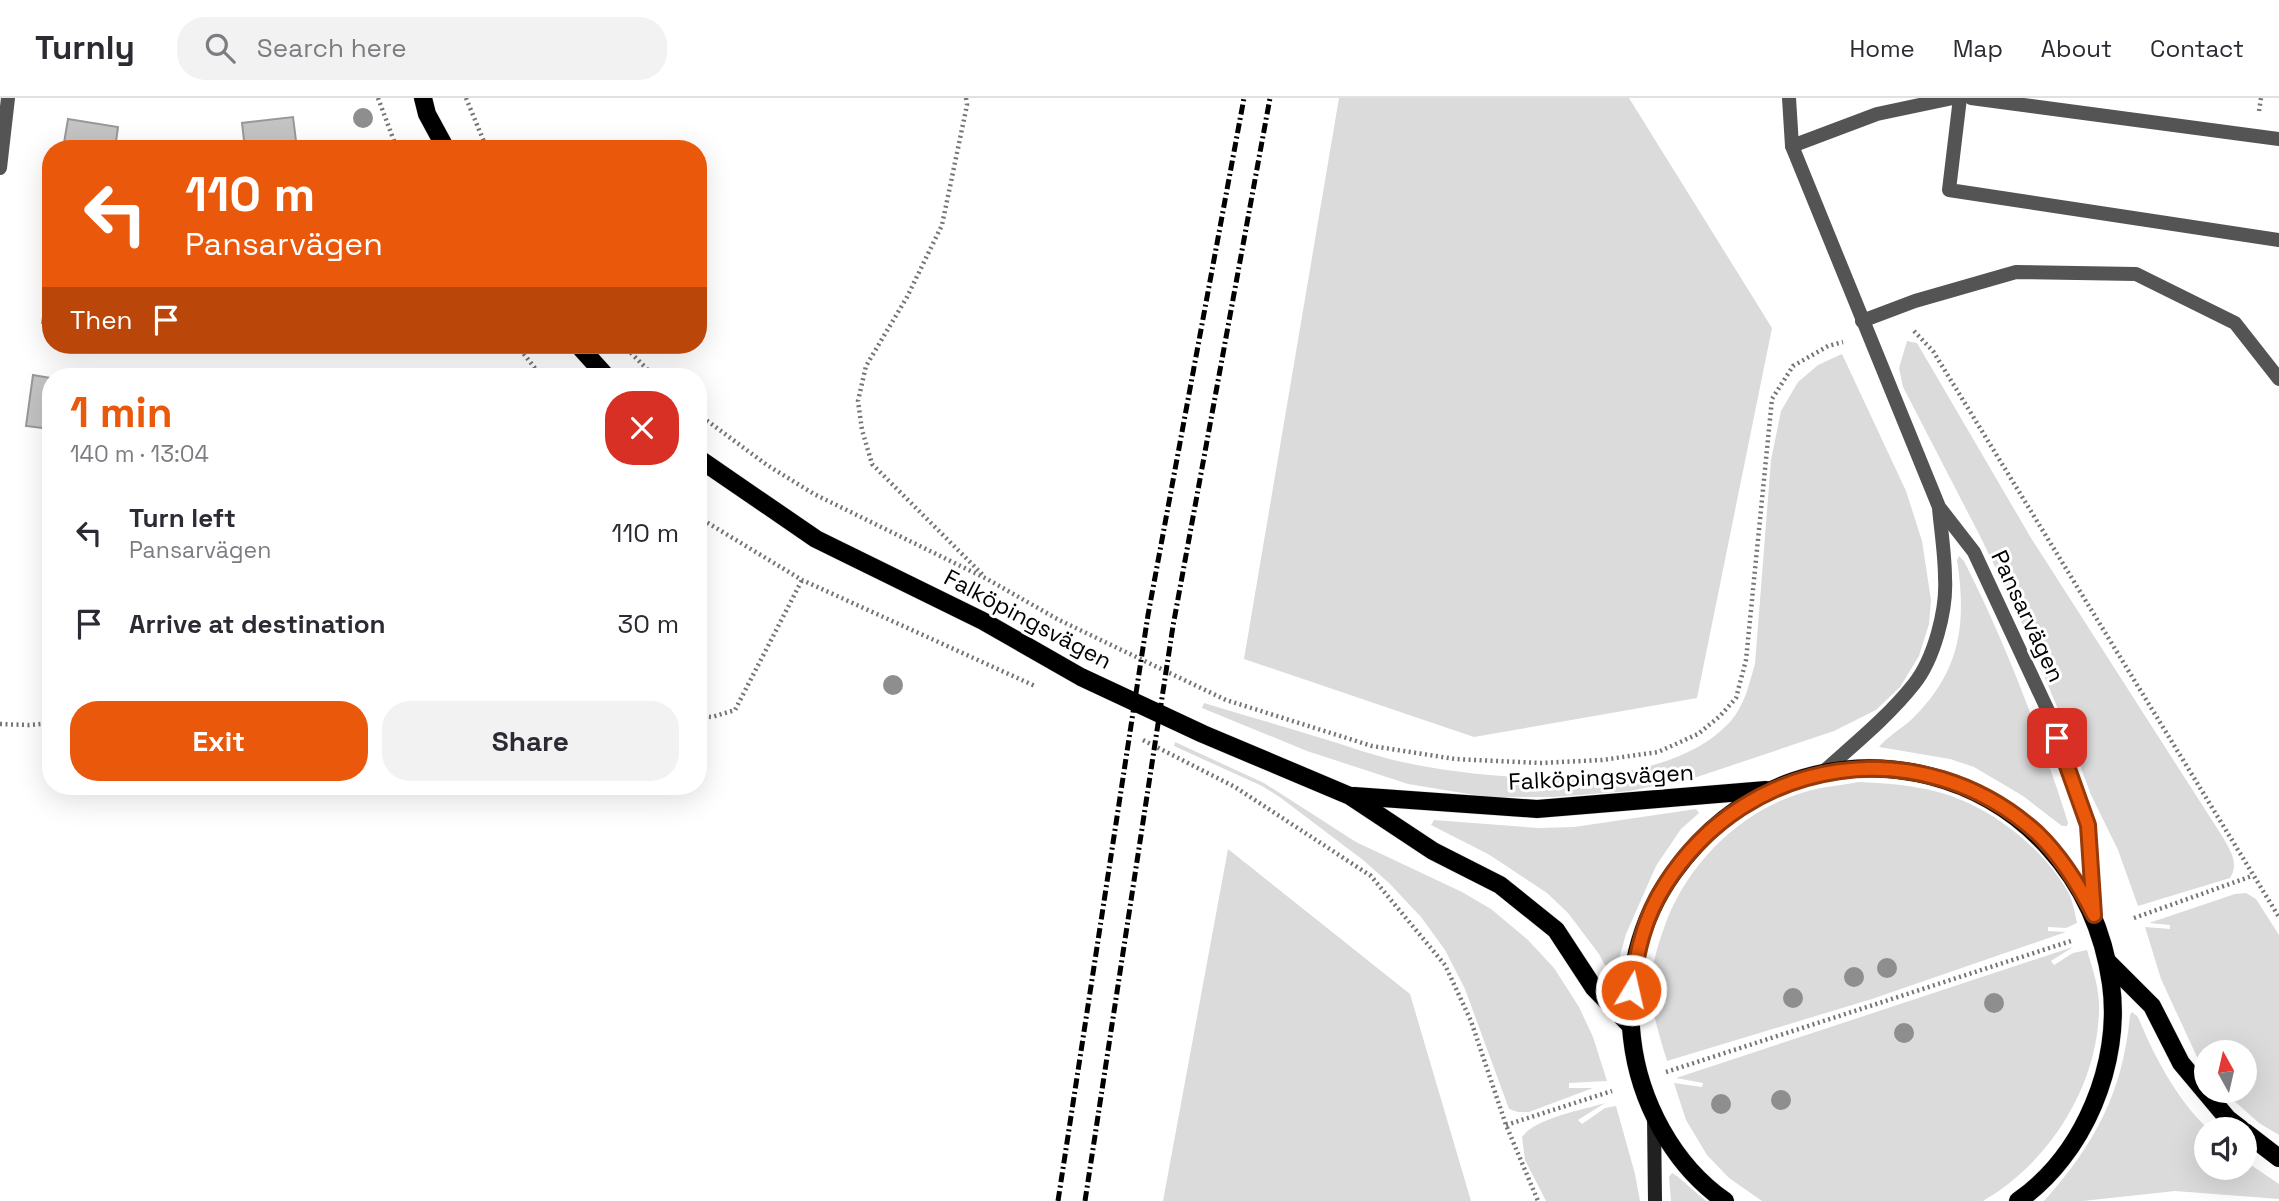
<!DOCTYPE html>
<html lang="en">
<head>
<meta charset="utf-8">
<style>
  :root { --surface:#fff; --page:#f2f2f3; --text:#2b2b33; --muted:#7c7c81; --line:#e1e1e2; --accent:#ea580c }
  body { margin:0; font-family:"Space Grotesk",sans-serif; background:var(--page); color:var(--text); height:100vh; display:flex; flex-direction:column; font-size:26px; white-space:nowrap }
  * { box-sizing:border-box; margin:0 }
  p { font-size:23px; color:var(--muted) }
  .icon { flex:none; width:38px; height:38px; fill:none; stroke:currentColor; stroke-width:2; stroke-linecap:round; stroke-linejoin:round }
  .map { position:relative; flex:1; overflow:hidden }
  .details { position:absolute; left:42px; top:270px; width:665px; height:427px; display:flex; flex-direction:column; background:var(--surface); border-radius:28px; box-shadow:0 7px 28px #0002 }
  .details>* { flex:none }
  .hud { position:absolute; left:42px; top:42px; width:665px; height:214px; border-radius:28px; box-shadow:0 7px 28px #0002; background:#ea580c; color:#fff; overflow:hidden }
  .needle { width:46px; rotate:352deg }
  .buttons { position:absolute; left:2194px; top:942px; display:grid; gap:14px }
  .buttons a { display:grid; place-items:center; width:63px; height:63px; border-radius:50%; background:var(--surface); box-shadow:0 7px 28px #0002; font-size:35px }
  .pin { position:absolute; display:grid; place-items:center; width:60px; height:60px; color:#fff; margin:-30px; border-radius:14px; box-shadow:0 4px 10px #0006 }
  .me { position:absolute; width:77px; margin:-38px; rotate:9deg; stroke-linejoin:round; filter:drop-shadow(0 0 5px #0008) }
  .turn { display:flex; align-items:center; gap:24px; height:147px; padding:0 28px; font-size:32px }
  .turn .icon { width:91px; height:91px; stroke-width:2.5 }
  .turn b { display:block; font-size:49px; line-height:60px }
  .then { display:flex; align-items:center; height:66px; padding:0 28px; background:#0003; gap:14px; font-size:26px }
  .round { display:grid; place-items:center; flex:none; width:74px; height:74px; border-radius:28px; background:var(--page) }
  .summary { display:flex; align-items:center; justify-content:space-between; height:119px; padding:0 28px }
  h1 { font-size:42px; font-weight:700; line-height:52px; color:var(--accent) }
  .primary-button { display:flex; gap:14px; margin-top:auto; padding:14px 28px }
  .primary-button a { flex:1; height:80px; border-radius:28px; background:var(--accent); color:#fff; font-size:28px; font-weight:700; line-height:80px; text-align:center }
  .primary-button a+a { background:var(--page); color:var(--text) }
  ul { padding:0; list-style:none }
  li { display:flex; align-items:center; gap:21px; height:91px; padding:0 28px }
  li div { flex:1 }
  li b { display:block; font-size:26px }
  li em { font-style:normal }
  header { display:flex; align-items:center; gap:42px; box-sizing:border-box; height:98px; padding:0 35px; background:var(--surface); border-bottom:2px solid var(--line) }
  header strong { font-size:33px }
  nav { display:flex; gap:38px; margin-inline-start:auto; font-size:24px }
  .search { width:490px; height:63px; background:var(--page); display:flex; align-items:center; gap:18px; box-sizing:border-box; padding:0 24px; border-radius:28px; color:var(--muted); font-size:26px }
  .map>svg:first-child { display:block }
  .green { fill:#dbdbdb }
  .building { fill:#c4c4c4; stroke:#989898; stroke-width:2 }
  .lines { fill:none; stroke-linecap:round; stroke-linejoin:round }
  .primary-casing { stroke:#dbdbdb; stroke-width:19 }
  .path { stroke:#767676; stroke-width:4.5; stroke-dasharray:2 3.5; stroke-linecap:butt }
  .lane { stroke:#545454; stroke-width:14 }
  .street { stroke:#545454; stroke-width:14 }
  .secondary { stroke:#212121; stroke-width:14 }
  .primary { stroke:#000; stroke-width:18 }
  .rail { stroke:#000; stroke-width:5; stroke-dasharray:10 3.5 2 3.5; stroke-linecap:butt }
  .tree { fill:#8e8e8e }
  .route-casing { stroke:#983908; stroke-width:18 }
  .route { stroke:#ea580c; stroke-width:12 }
  .labels { text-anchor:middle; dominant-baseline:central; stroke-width:6; stroke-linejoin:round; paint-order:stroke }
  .street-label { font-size:23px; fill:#000; stroke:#fff }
</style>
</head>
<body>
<header>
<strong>Turnly</strong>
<div class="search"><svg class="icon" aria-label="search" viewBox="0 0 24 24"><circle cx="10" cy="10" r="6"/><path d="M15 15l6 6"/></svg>Search here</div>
<nav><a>Home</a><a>Map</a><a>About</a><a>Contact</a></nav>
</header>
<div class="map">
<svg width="2279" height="1103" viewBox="0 0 2279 1103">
  <rect width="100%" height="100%" fill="#fff"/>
  <!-- green -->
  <g class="green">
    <polygon points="1339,0 1629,0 1772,230 1697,600 1474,639 1244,561"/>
    <path d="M1907,243l10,2 114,195 193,301c7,13 15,25 6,39l-92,28 -20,-56 -27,-55 -25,-67 -48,-114 -38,-78 -77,-149 -4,-19z"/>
    <path d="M1842,256l64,137 16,50 9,59 -2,24 -10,32 -19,31 -24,23 -42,21 -137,46 -67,14 -75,6h-68l-79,-13 -101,-33 -105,-43 2,-5c39,12 78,23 117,35 24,7 48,16 72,22 92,21 266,38 337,-38 15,-17 19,-38 25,-58l16,-204 10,-49 17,-29 20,-17z"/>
    <path d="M1959,458l5,5c41,81 73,165 101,252l3,10 -1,3h-5l-39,-30 -49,-29 -24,-8 -71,-12c8,-10 22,-18 33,-28 48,-47 55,-94 45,-159z"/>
    <polygon points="1175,644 1264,685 1356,744 1462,794 1491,811 1528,842 1554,870 1579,909 1593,939 1607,983 1569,985 1569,990 1593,990 1529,1014 1518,1014 1509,1011 1465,891 1445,852 1421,819 1389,785 1363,762 1281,700 1262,688 1174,648"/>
    <path d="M1858,684c27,1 54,3 80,10 50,13 105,55 130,100 5,9 7,22 9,31l-11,5 -18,-1v4l18,1 -194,67 -205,62c-8,-27 -18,-54 -15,-83 1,-21 9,-42 16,-61 26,-62 81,-113 148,-128 14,-3 28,-4 42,-7z"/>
    <polygon points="1696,711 1699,715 1681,731 1656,768 1626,836 1614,879 1610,877 1599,856 1568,815 1547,795 1488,756 1431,727 1434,722 1538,730 1574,729"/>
    <polygon points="1228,751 1410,896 1471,1103 1163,1103"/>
    <polygon points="2246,795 2256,801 2279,837 2279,1037 2259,1025 2222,992 2245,992 2245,954 2207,954 2207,975 2203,972 2161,881 2145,829 2170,831 2170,827 2149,825 2235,796"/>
    <path d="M2073,849l-22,14 3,4 19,-12 14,-3c5,17 11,34 12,52 2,79 -48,160 -116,199h-221l-33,-23 -22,-23 -21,-35 -12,-37 28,4 1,-4 -27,-5z"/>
    <path d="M2132,914l6,5c17,41 38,81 70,112l-1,38h38v-6l34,23v15l-104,-8 -92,10h-39c51,-57 79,-109 86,-186z"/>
    <path d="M1605,1005l-27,17 4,4 23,-16 11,-2 19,68 5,27h-94l-21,-41 -3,-23c13,-19 61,-27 83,-34z"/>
    <polygon points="1672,1075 1677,1078 1706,1103 1671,1103 1669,1079"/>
  </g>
  <!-- building -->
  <g class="building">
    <polygon points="293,19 297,51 245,51 242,25"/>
    <polygon points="68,21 118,29 115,51 63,51"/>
    <polygon points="51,167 51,227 42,225"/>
    <polygon points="33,277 51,280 51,331 26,328"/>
  </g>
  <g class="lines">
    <!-- primary casing -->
    <g class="primary-casing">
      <g id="primary">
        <polyline points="423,0 427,16 446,51"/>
        <polyline points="578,247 606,278"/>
        <polyline points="698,360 816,441 983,523 1081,579 1203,636 1350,698 1433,753 1500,787 1556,832 1594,890 1631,928"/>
        <polyline points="1354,698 1537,711 1766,692"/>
        <polyline points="2108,864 2152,908 2181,965 2228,1021 2241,1031"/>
        <polyline points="2245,1034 2279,1060"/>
        <path d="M1725,1103c-52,-36 -86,-100 -93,-163 -7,-58 7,-118 42,-166 132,-183 406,-110 437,112 11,79 -27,171 -93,217"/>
      </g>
    </g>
    <!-- path -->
    <g class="path">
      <polyline points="378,0 397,51"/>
      <polyline points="466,0 487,51"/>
      <polyline points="966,0 967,7 942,127 907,199 866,268 858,303 862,332 872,366 984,478"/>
      <polyline points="2259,13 2261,0"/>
      <polyline points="1914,233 1933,253 2279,819"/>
      <polyline points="517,247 541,278"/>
      <polyline points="623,247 654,278"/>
      <polyline points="698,316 767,367 814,396 987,481 1059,522 1226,602 1372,648 1455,661 1540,665 1602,662 1658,654 1698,636 1720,618 1736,600 1746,562 1772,301 1793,268 1828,248 1843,244"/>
      <polyline points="698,419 802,482 1035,588"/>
      <polyline points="698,618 712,619 735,612 802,482"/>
      <polyline points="0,626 29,627 51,625"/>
      <polyline points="1143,642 1235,689 1371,778 1445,867 1471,923 1506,1027 1538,1103"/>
      <polyline points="2134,820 2252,778"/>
      <polyline points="1666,974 2071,843"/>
      <polyline points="1506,1027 1612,993"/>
    </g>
    <!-- lane -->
    <g class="lane">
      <polyline points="1960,0 1949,92 2279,142"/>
      <polyline points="1971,0 2279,41"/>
      <polyline points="1792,48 1877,16 1953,0"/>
    </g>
    <!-- street -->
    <g class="street">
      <polyline points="1789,0 1792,48 1939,409 1974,454 2049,615 2088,727 2094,817"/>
      <polyline points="0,70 8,0"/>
      <polyline points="1862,223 1915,203 2016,174 2136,176 2235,225 2279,281"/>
      <path d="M1822,675c31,-28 66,-56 92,-89 20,-25 33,-74 31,-106 0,-23 -4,-47 -6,-70"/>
    </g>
    <!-- secondary -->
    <polyline class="secondary" points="1654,1018 1655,1103"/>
    <!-- primary -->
    <use href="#primary" class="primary"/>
    <!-- rail -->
    <g class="rail">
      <polyline points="1058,1103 1148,517 1244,0"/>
      <polyline points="1085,1103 1173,528 1270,0"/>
    </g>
  </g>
  <!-- trees -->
  <g class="tree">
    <circle cx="363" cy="20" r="10"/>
    <circle cx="893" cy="587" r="10"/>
    <circle cx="1887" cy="870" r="10"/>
    <circle cx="1854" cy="879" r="10"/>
    <circle cx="1793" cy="900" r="10"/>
    <circle cx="1994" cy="905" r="10"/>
    <circle cx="1904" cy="935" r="10"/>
    <circle cx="1781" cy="1002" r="10"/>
    <circle cx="1721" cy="1006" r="10"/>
  </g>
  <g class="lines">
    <!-- route casing -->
    <g class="route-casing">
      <path id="route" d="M1631,892c6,-37 13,-73 34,-105 82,-130 257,-156 372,-52 25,24 42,52 57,82l-6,-90 -31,-87"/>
    </g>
    <!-- route -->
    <use href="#route" class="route"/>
  </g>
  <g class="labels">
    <!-- street labels -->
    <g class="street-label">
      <text transform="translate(2028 518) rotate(65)">Pansarvägen</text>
      <text transform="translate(1028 521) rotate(28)">Falköpingsvägen</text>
      <text transform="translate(1601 679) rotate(-3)">Falköpingsvägen</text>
    </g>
  </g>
</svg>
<div class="buttons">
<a><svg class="needle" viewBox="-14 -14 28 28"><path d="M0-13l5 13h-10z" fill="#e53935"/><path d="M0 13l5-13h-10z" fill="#7c7c81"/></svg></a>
<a><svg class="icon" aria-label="sound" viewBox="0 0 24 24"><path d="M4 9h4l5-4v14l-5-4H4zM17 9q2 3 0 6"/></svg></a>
</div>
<div class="pin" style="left:2057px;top:640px;background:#d93025"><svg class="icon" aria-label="arrive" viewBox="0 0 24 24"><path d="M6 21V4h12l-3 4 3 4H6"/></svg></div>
<svg class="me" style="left:1631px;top:892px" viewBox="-20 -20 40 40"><circle r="17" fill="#ea580c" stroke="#fff" stroke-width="3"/><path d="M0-11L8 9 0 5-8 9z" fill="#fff"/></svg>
<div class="hud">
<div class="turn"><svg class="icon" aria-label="left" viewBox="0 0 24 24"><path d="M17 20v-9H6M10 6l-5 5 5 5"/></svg><div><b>110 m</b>Pansarvägen</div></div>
<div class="then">Then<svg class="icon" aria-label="arrive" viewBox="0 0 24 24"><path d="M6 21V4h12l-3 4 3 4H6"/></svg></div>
</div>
<section class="details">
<div class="summary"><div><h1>1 min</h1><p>140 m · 13:04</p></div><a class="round" style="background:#d93025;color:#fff"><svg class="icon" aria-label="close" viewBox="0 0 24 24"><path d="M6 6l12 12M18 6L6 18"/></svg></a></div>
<ul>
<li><svg class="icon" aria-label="left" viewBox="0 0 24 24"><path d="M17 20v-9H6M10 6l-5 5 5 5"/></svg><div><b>Turn left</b><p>Pansarvägen</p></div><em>110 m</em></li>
<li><svg class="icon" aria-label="arrive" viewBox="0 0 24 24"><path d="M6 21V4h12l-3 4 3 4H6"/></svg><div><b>Arrive at destination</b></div><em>30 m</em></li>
</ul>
<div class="primary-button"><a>Exit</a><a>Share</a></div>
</section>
</div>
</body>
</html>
